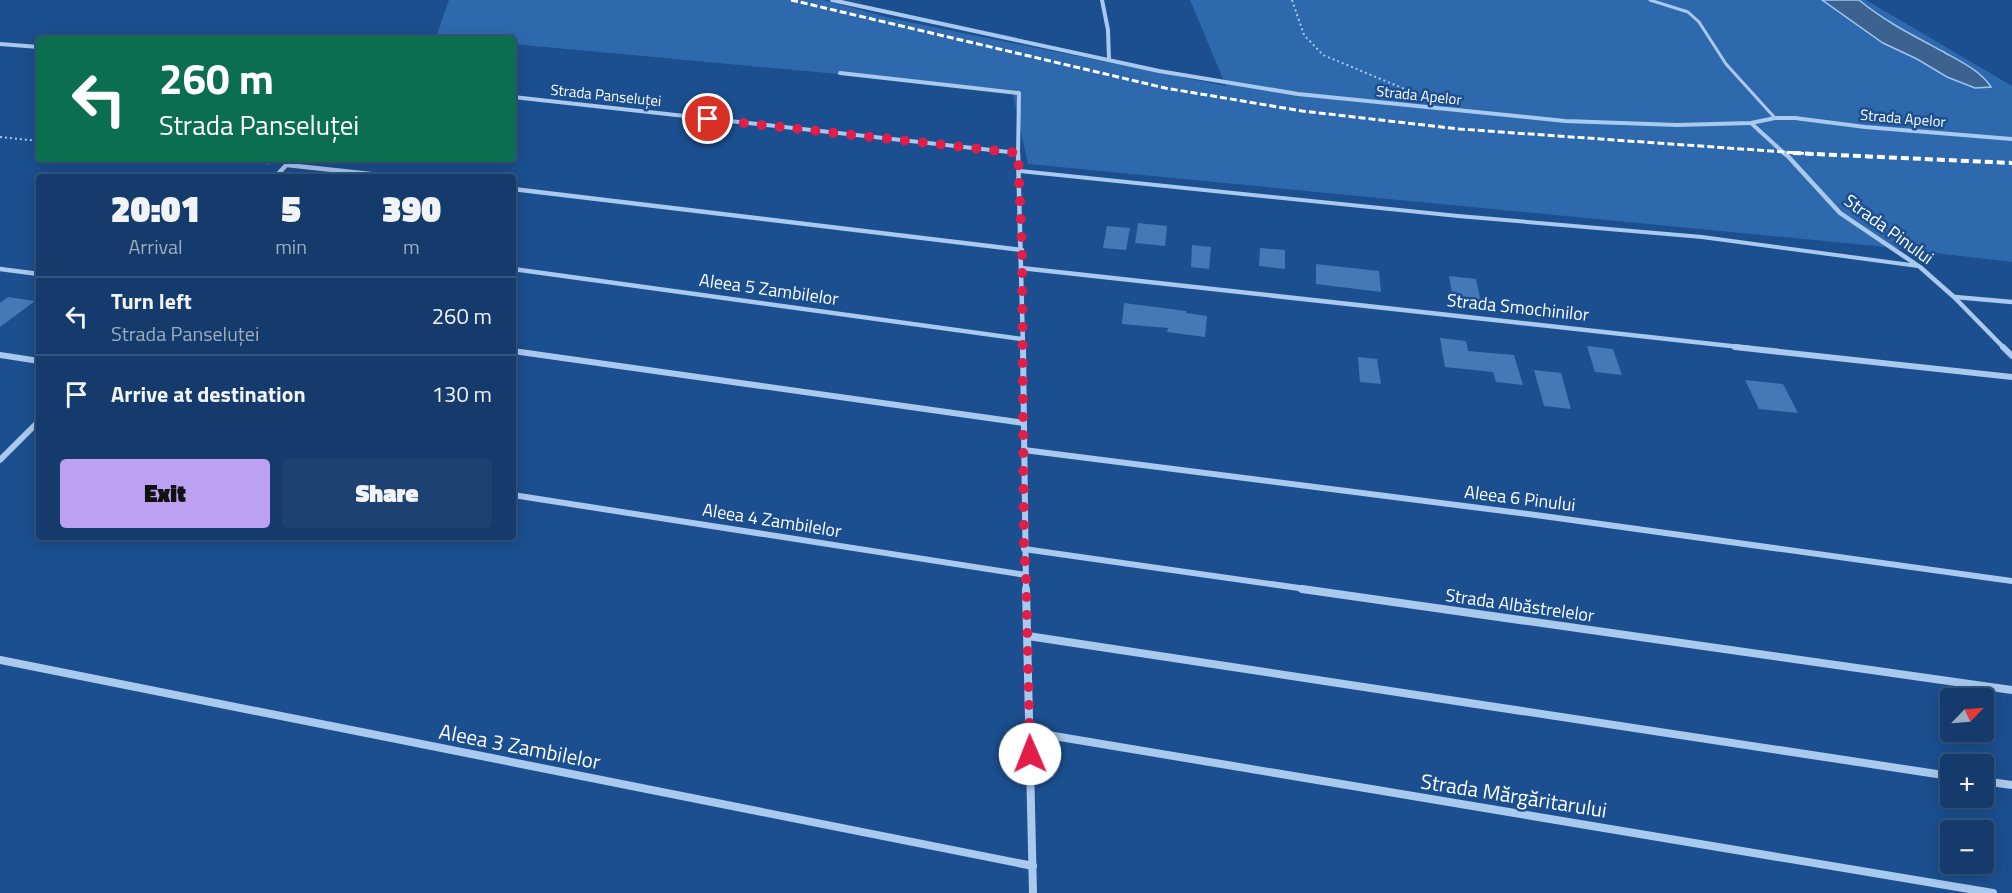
<!DOCTYPE html>
<html lang="en">
<head>
<meta charset="utf-8">
<style>
  :root { --surface:#143b6b; --page:#1d4271; --text:#f1f3f6; --muted:#9dadc1; --line:#33557e; --accent:#bca0f2 }
  body { margin:0; font-family:"Titillium Web",sans-serif; background:var(--page); color:var(--text); height:100vh; display:flex; flex-direction:column; font-size:22px; white-space:nowrap }
  * { box-sizing:border-box; margin:0 }
  p { font-size:20px; color:var(--muted) }
  .icon { flex:none; width:33px; height:33px; fill:none; stroke:currentColor; stroke-width:2; stroke-linecap:round; stroke-linejoin:round }
  .map { position:relative; flex:1; overflow:hidden }
  .sheet { position:absolute; left:36px; top:174px; width:480px; height:366px; display:flex; flex-direction:column; background:var(--surface); border-radius:6px; box-shadow:0 3px 15px #0003,0 0 0 2px var(--line) }
  .sheet>* { flex:none }
  .guide { position:absolute; left:36px; top:36px; width:480px; height:126px; border-radius:6px; box-shadow:0 3px 15px #0003,0 0 0 2px var(--line); background:#0b6e4f; color:#fff; overflow:hidden }
  .needle { width:39px; rotate:65deg }
  .tools { position:absolute; left:1940px; top:688px; display:grid; gap:12px }
  .tools a { display:grid; place-items:center; width:54px; height:54px; border-radius:6px; background:var(--surface); box-shadow:0 3px 15px #0003,0 0 0 2px var(--line); font-size:30px }
  .pin { position:absolute; display:grid; place-items:center; width:51px; height:51px; color:#fff; margin:-26px; border:3px solid #fff; border-radius:50%; box-shadow:0 2px 6px #0007 }
  .me { position:absolute; width:66px; margin:-33px; rotate:359deg; stroke-linejoin:round; filter:drop-shadow(0 0 4px #0008) }
  .turn { display:flex; align-items:center; gap:21px; height:126px; padding:0 24px; font-size:27px }
  .turn .icon { width:78px; height:78px; stroke-width:2.5 }
  .turn b { display:block; font-size:42px; line-height:51px }
  .eta { display:flex; justify-content:space-evenly; align-items:center; height:102px; text-align:center }
  .eta b { font-size:36px; font-weight:800; line-height:42px }
  .cta { display:flex; gap:12px; margin-top:auto; padding:12px 24px }
  .cta a { flex:1; height:69px; border-radius:6px; background:var(--accent); color:#111; font-size:24px; font-weight:800; line-height:69px; text-align:center }
  .cta a+a { background:var(--page); color:var(--text) }
  ul { padding:0; list-style:none }
  li { display:flex; align-items:center; gap:18px; height:78px; padding:0 24px; border-top:2px solid var(--line) }
  li div { flex:1 }
  li b { display:block; font-size:22px }
  li em { font-style:normal }
  .map>svg:first-child { display:block }
  .green { fill:#2e69ad }
  .water { fill:#3c6290; stroke:#9cc4f0; stroke-width:1.5 }
  .building { fill:#4478b7 }
  .lines { fill:none; stroke-linecap:round; stroke-linejoin:round }
  .path-far1 { stroke:#a9c9ee; stroke-width:2; stroke-dasharray:2 3; stroke-linecap:butt }
  .path { stroke:#a9c9ee; stroke-width:3; stroke-dasharray:2 4; stroke-linecap:butt }
  .service-far1 { stroke:#a9c9ee; stroke-width:3 }
  .service { stroke:#a9c9ee; stroke-width:4 }
  .minor-far3 { stroke:#a9c9ee; stroke-width:4 }
  .minor-far2 { stroke:#a9c9ee; stroke-width:4.5 }
  .minor-far1 { stroke:#a9c9ee; stroke-width:6 }
  .minor { stroke:#a9c9ee; stroke-width:8 }
  .rail-far1 { stroke:#fff; stroke-width:3; stroke-dasharray:7 3; stroke-linecap:butt }
  .rail { stroke:#fff; stroke-width:4; stroke-dasharray:8 4; stroke-linecap:butt }
  .route { stroke:#e11d48; stroke-width:10; stroke-dasharray:0 18 }
  .labels { text-anchor:middle; dominant-baseline:central; stroke-width:5; stroke-linejoin:round; paint-order:stroke }
  .far-street-label { font-size:15px; fill:#fff; stroke:#1b4f8f }
  .street-label { font-size:18px; fill:#fff; stroke:#1b4f8f }
  .near-street-label { font-size:21px; fill:#fff; stroke:#1b4f8f }
</style>
</head>
<body>
<div class="map">
<svg width="2012" height="893" viewBox="0 0 2012 893">
  <rect width="100%" height="100%" fill="#1b4f8f"/>
  <!-- green -->
  <polygon class="green" points="449,0 823,0 894,19 997,40 1226,86 1190,0 1866,0 2012,86 2012,262 1876,246 1028,164 1012,90 513,44 513,39 436,37"/>
  <!-- water -->
  <path class="water" d="M1822,0h37c25,21 55,36 83,51 17,10 38,19 49,36l-16,1 -28,-11 -30,-18 -34,-16z"/>
  <!-- building -->
  <g class="building">
    <polygon points="1138,223 1167,226 1165,246 1135,243"/>
    <polygon points="1107,226 1130,228 1126,250 1103,248"/>
    <polygon points="1192,245 1211,247 1209,269 1191,267"/>
    <polygon points="1260,248 1285,250 1285,269 1259,266"/>
    <polygon points="1316,264 1379,271 1381,292 1316,284"/>
    <polygon points="1449,276 1476,279 1481,302 1453,299"/>
    <polygon points="8,297 35,301 0,327 0,303"/>
    <polygon points="1124,303 1186,311 1186,313 1207,316 1205,337 1167,332 1168,328 1122,324"/>
    <polygon points="1440,338 1466,341 1468,351 1514,355 1523,385 1496,382 1493,372 1445,367"/>
    <polygon points="1587,346 1613,349 1622,375 1595,372"/>
    <polygon points="1358,357 1377,359 1381,384 1360,382"/>
    <polygon points="1534,370 1561,373 1571,409 1544,406"/>
    <polygon points="1745,380 1783,384 1798,413 1759,409"/>
  </g>
  <g class="lines">
    <!-- path-far1 -->
    <g class="path-far1">
      <polyline points="1292,0 1304,35 1323,55 1407,90"/>
      <polyline points="0,137 39,141"/>
    </g>
    <!-- path -->
    <polyline class="path" points="225,159 269,163"/>
    <!-- service-far1 -->
    <polyline class="service-far1" points="1650,0 1688,12 1699,22 1726,64 1775,118"/>
    <!-- service -->
    <polyline class="service" points="1020,171 1458,216 1702,237 1918,266"/>
    <!-- minor-far3 -->
    <g class="minor-far3">
      <polyline points="832,0 1159,71 1298,94 1565,121 1677,125 1751,123 1775,118 1795,118 1865,127 2012,139"/>
      <polyline points="1102,0 1108,30 1109,60"/>
      <polyline points="0,44 39,47"/>
      <polyline points="840,73 1019,93 1018,155"/>
      <polyline points="513,97 1018,153"/>
      <polyline points="1751,123 1786,155"/>
    </g>
    <!-- minor-far2 -->
    <g class="minor-far2">
      <polyline points="1018,153 1023,348"/>
      <polyline points="1785,153 1840,213 1920,267 1954,297 2004,348"/>
      <polyline points="287,165 398,177"/>
      <polyline points="275,177 292,159"/>
      <polyline points="513,189 1022,250"/>
      <polyline points="1021,268 1749,348"/>
      <polyline points="0,269 39,274"/>
      <polyline points="513,269 1022,339"/>
      <polyline points="1955,297 2012,302"/>
    </g>
    <!-- minor-far1 -->
    <g class="minor-far1">
      <polyline points="1023,347 1026,590"/>
      <polyline points="1735,347 2012,377"/>
      <polyline points="2003,347 2012,356"/>
      <polyline points="513,351 1024,423"/>
      <polyline points="0,355 39,361"/>
      <polyline points="1024,450 1543,516 2012,581"/>
      <polyline points="0,460 39,421"/>
      <polyline points="513,495 1026,575"/>
      <polyline points="1024,549 1313,590"/>
    </g>
    <!-- minor -->
    <g class="minor">
      <polyline points="1026,589 1033,893"/>
      <polyline points="1302,589 2012,690"/>
      <polyline points="1028,636 1950,776"/>
      <polyline points="0,660 1033,866"/>
      <polyline points="1030,732 1993,893"/>
      <polyline points="1983,781 2012,785"/>
    </g>
    <!-- rail-far1 -->
    <polyline class="rail-far1" points="791,0 1165,88 1302,111 1459,129 1827,155"/>
    <!-- rail -->
    <polyline class="rail" points="1793,153 2012,163"/>
  </g>
  <g class="lines">
    <!-- route -->
    <polyline class="route" points="708,119 1018,153 1022,250 1024,549 1026,575 1030,754"/>
  </g>
  <g class="labels">
    <!-- far-street labels -->
    <g class="far-street-label">
      <text transform="translate(606 95) rotate(6)">Strada Panseluței</text>
      <text transform="translate(1419 95) rotate(6)">Strada Apelor</text>
      <text transform="translate(1903 118) rotate(5)">Strada Apelor</text>
    </g>
    <!-- street labels -->
    <g class="street-label">
      <text transform="translate(1889 229) rotate(36)">Strada Pinului</text>
      <text transform="translate(769 289) rotate(8)">Aleea 5 Zambilelor</text>
      <text transform="translate(1518 307) rotate(6)">Strada Smochinilor</text>
      <text transform="translate(1520 498) rotate(7)">Aleea 6 Pinului</text>
      <text transform="translate(772 520) rotate(9)">Aleea 4 Zambilelor</text>
      <text transform="translate(1520 605) rotate(8)">Strada Albăstrelelor</text>
    </g>
    <!-- near-street labels -->
    <g class="near-street-label">
      <text transform="translate(520 746) rotate(11)">Aleea 3 Zambilelor</text>
      <text transform="translate(1514 795) rotate(9)">Strada Mărgăritarului</text>
    </g>
  </g>
</svg>
<div class="tools">
<a><svg class="needle" viewBox="-14 -14 28 28"><path d="M0-13l5 13h-10z" fill="#e53935"/><path d="M0 13l5-13h-10z" fill="#9dadc1"/></svg></a>
<a>+</a>
<a>−</a>
</div>
<div class="pin" style="left:708px;top:119px;background:#d93025"><svg class="icon" aria-label="arrive" viewBox="0 0 24 24"><path d="M6 21V4h12l-3 4 3 4H6"/></svg></div>
<svg class="me" style="left:1030px;top:754px" viewBox="-20 -20 40 40"><circle r="19" fill="#fff"/><path d="M0-13L10 11 0 6-10 11z" fill="#e11d48"/></svg>
<div class="guide">
<div class="turn"><svg class="icon" aria-label="left" viewBox="0 0 24 24"><path d="M17 20v-9H6M10 6l-5 5 5 5"/></svg><div><b>260 m</b>Strada Panseluței</div></div>
</div>
<section class="sheet">
<div class="eta">
<div><b>20:01</b><p>Arrival</p></div>
<div><b>5</b><p>min</p></div>
<div><b>390</b><p>m</p></div>
</div>
<ul>
<li><svg class="icon" aria-label="left" viewBox="0 0 24 24"><path d="M17 20v-9H6M10 6l-5 5 5 5"/></svg><div><b>Turn left</b><p>Strada Panseluței</p></div><em>260 m</em></li>
<li><svg class="icon" aria-label="arrive" viewBox="0 0 24 24"><path d="M6 21V4h12l-3 4 3 4H6"/></svg><div><b>Arrive at destination</b></div><em>130 m</em></li>
</ul>
<div class="cta"><a>Exit</a><a>Share</a></div>
</section>
</div>
</body>
</html>
